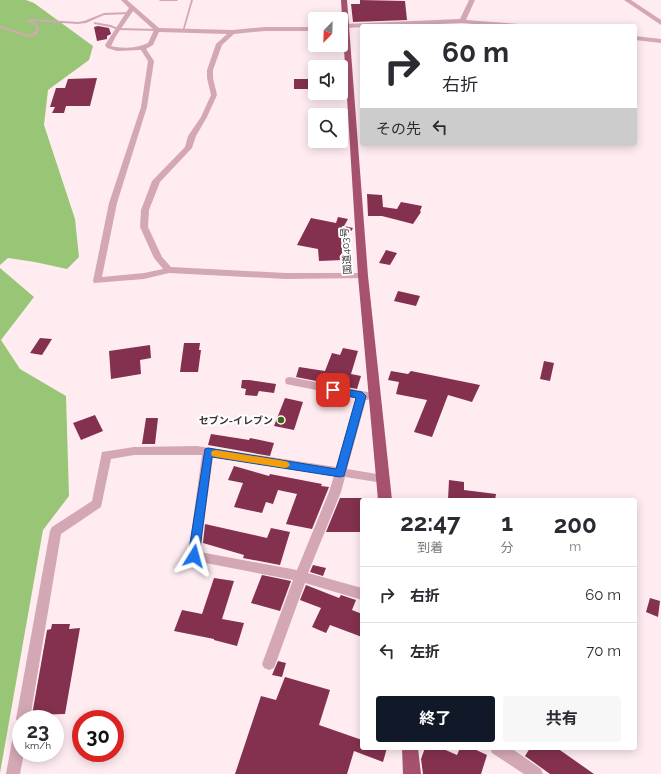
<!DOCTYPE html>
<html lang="ja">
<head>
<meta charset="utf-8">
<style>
  :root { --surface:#fff; --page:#f7f7f7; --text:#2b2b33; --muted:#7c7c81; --line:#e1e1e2; --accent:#111827 }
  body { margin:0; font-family:Raleway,"Noto Sans JP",sans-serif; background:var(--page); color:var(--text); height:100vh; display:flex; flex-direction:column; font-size:15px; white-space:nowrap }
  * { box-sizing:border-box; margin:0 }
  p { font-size:13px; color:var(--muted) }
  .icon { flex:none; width:22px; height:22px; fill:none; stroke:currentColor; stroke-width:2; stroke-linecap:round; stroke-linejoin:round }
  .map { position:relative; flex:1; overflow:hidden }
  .details { position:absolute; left:360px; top:498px; width:277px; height:252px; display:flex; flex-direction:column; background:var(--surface); border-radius:4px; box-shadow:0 2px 10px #0003 }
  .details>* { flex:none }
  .hud { position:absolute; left:360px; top:24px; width:277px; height:122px; border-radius:4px; box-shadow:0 2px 10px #0003; background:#fff; color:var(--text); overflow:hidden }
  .needle { width:26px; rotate:203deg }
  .fabs { position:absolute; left:308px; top:12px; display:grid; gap:8px }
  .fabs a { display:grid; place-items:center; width:40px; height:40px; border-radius:4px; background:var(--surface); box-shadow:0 2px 10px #0003; font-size:20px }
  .speed { position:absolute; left:12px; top:710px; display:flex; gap:8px; font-size:20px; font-weight:700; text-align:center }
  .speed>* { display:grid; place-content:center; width:52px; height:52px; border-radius:50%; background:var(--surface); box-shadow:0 2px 10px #0003; line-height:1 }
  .speed small { font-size:10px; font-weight:400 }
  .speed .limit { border:6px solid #d22; background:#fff; color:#111 }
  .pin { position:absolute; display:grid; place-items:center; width:34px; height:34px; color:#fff; margin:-17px; border-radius:8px; box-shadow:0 2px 6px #0006 }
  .me { position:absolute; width:44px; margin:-22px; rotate:8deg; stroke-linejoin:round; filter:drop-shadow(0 0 3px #0008) }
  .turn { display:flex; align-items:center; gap:14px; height:84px; padding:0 16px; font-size:18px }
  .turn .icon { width:52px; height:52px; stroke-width:2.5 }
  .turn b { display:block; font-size:28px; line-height:34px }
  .then { display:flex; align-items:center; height:38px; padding:0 16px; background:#0003; gap:8px; font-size:15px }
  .eta { display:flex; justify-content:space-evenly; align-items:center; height:68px; text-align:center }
  .eta b { font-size:24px; font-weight:700; line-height:28px }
  .primary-button { display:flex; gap:8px; margin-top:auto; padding:8px 16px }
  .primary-button a { flex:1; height:46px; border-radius:4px; background:var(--accent); color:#fff; font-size:16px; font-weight:700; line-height:46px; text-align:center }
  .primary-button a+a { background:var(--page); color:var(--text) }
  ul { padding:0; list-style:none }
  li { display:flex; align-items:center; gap:12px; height:56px; padding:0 16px; border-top:1px solid var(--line) }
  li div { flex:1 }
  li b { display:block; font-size:15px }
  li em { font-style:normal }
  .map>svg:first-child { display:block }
  .forest { fill:#99c676 }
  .building { fill:#83314f }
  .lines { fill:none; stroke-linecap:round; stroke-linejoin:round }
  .lane { fill:#d3a8b4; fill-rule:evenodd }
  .street { fill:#d3a8b4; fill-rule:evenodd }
  .highway { fill:#a6516e; fill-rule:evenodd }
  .route { fill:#1a73e8; stroke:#114b97 }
  .slow { fill:#f59e0b }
  .poi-dot { fill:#3d621a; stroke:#fff; stroke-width:1.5 }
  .labels { text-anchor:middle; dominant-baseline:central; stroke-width:4; stroke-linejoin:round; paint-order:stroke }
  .street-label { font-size:10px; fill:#3b3234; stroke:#fff }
  .poi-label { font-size:10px; font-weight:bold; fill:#3b3234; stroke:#fff; text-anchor:end }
</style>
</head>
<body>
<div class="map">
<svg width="661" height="774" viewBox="0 0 661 774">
  <rect width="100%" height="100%" fill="#feecf1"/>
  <!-- forest -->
  <g class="forest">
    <polygon points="0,0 26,0 34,3 93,46 89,60 48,90 44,125 75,219 79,257 67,269 35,262 8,258 0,265"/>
    <polygon points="0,268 34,297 1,340 20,369 66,396 69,496 43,530 0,773"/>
  </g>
  <!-- building -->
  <g class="building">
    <polygon points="360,0 405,1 407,20 353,22 351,4 360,4"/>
    <polygon points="98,26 109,28 111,34 107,36 107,39 97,41 94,27"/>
    <polygon points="97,78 90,106 66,106 64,113 52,113 55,107 50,107 56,88 65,88 68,79"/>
    <rect x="294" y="79" width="21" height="10"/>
    <polygon points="367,194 382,195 383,207 397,209 401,202 422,206 420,211 421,212 413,224 382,216 368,216"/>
    <polygon points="338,217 348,219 344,226 353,228 347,238 341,237 343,260 319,261 318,249 297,245 311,218 336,223"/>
    <polygon points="386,250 397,253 390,265 379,263"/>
    <polygon points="398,291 420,296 416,306 394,301"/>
    <polygon points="40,338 52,339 42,355 30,353"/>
    <polygon points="184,343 200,343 199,350 201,350 198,372 180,372"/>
    <polygon points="150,345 151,358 140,360 141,374 111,379 109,351"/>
    <polygon points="343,348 358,351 351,374 361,376 357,389 296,377 299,367 325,371 332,353 340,355"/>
    <polygon points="544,361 554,363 550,381 540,379"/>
    <polygon points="391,371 408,374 411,371 480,385 472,402 448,395 432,437 414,432 427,400 396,394 399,382 388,380"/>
    <polygon points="242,380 249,380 276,384 274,393 259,391 257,396 245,395 246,389 241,388"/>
    <polygon points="285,398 303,402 294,430 274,426"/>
    <polygon points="95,415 103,431 81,440 73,423"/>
    <polygon points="146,418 158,418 155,444 142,444"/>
    <polygon points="211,434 249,440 250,438 274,443 270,456 208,445"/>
    <polygon points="234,466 269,476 270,474 322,484 321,486 329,487 312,529 286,524 297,494 278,490 273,504 266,502 262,513 234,507 243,483 228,480"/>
    <polygon points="449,480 464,482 464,490 496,494 495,500 448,500"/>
    <polygon points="340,498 362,498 362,532 326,532"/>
    <polygon points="205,524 267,538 271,528 290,532 280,565 243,558 244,555 203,543"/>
    <polygon points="313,565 326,568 323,576 310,572"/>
    <polygon points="262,575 291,581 280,611 251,603"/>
    <polygon points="214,578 234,581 222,619 244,623 237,646 214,640 214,639 174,631 182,610 202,614"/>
    <polygon points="306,585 339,598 341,595 356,600 352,610 362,614 362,637 330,625 326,633 312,627 321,608 300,600"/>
    <polygon points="650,598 660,601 658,617 646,612"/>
    <polygon points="52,624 70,624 69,629 80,628 65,714 32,715 47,630 51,629"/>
    <polygon points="278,661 286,663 282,677 272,675"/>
    <polygon points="285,677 330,690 319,725 362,740 362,748 387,748 383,762 354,751 347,774 235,774 261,696 276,700"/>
    <polygon points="425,748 441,748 457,755 460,748 472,748 487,755 481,774 423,774 421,759"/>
    <polygon points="530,748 557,748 594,774 550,774 525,756"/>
  </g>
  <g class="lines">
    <!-- lane -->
    <g class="lane">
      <polygon points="159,0 178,0 177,1 160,1"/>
      <polygon points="191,0 193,0 184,31 182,32"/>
      <polygon points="130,12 131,12 131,14 104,15 86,23 78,24 31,21 30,21 38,25 39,30 37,34 28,37 0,28 0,26 28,35 35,32 37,30 36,26 27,21 31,19 78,22 84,21 104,13"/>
      <polygon points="94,22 111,25 118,28 157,29 158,30 157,31 118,30 110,27 94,24"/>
    </g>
    <!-- street -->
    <g class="street">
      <path d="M121,0h6l32,28 73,2 33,-3h50v4h-50l-31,3 -12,11 -9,25v8l4,17 -10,22 -11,19 -4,12 -32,34 -11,28 -1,17 14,30 9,10 115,6h77l4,3 -1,2 -80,1 -117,-6 -25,6 -50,4 -1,-2 16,-78 32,-96 7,-46 -7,-11 -24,1 -10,-3 -2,-3 24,-37zM133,11l21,19 -6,13c-10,5 -25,6 -37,3l5,-10zM159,32l68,2 -11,10 -9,26v8l4,17 -10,22 -13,19 -3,11 -33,34 -11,29 -1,17 14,31 9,11 -19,4 -42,4 15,-74 30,-96 7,-46 -8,-12 7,-4z"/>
      <polygon points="469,0 475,0 466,20 519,24 522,26 499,26 462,23 344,28 341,26 344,24 460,19"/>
      <polygon points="624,0 631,0 661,20 661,25"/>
      <polygon points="635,36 661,39 661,43 635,40"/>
      <path d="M290,377l77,15 4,1 1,3 -1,3 -5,1 -19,69 36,6 4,1 2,3 -2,3 -4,1 -38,-6 -4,15 -33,81 54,15v12l-57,-17 -31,85 -5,2 -5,-2 -2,-4 31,-84 -103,-20 -2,-4 14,-101h-68l-23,4 -10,48 -40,27 -31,185h-9v34h3l-4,21h-14l8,-44 2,-5 3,-1 -3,-5 34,-188 2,-4 40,-26 10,-49 32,-5 63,-1 139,21 20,-69 -70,-14 -1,-3 1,-3zM213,457l121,19 -5,16 -32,78 -97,-18z"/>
      <polygon points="490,748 511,748 541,769 543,774 524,774 492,753"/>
    </g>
    <!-- highway -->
    <g class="highway">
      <polygon points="341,0 347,0 368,276 392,500 378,500 358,276"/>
      <polygon points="402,748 418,748 421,774 403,774"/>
    </g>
  </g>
  <!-- route -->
  <polygon class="route" points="333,387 362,392 366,396 344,476 340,477 212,457 199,556 197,559 194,561 190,559 188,556 205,449 208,448 336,469 356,398 330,392 328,390 330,388"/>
  <!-- slow -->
  <polygon class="slow" points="216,450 285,461 288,462 290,465 288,467 285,468 216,457 212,456 211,453 212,451"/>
  <!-- markers -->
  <circle class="poi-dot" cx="281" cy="420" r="4"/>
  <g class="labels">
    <!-- street labels -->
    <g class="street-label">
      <text transform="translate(346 251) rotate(-94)">国道403号</text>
    </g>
    <!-- poi labels -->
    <g class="poi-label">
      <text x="273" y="420">セブン-イレブン</text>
    </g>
  </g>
</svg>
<div class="fabs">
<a><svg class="needle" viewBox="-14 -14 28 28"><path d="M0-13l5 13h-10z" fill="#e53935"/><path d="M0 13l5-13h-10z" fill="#7c7c81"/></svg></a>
<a><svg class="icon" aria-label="sound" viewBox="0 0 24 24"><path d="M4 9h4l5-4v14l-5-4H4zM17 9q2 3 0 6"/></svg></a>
<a><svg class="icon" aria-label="search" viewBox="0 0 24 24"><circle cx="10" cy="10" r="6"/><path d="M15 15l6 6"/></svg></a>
</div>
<div class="speed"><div>23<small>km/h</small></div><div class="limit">30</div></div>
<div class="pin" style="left:333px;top:390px;background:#d93025"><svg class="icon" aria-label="arrive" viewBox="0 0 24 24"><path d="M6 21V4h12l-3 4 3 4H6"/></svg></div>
<svg class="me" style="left:194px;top:556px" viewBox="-20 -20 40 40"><path d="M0-17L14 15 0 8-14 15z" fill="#1a73e8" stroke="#fff" stroke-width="4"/></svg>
<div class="hud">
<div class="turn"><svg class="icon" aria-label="right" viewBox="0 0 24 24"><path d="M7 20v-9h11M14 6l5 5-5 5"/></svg><div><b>60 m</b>右折</div></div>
<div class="then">その先<svg class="icon" aria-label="left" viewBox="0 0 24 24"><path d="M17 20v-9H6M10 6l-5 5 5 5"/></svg></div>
</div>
<section class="details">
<div class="eta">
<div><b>22:47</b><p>到着</p></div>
<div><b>1</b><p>分</p></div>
<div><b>200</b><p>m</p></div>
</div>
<ul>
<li><svg class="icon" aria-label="right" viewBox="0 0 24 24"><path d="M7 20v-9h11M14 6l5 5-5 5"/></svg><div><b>右折</b></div><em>60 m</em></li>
<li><svg class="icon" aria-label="left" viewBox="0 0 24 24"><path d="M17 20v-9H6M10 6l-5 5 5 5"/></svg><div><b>左折</b></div><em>70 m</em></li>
</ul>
<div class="primary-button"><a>終了</a><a>共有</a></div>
</section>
</div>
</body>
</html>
